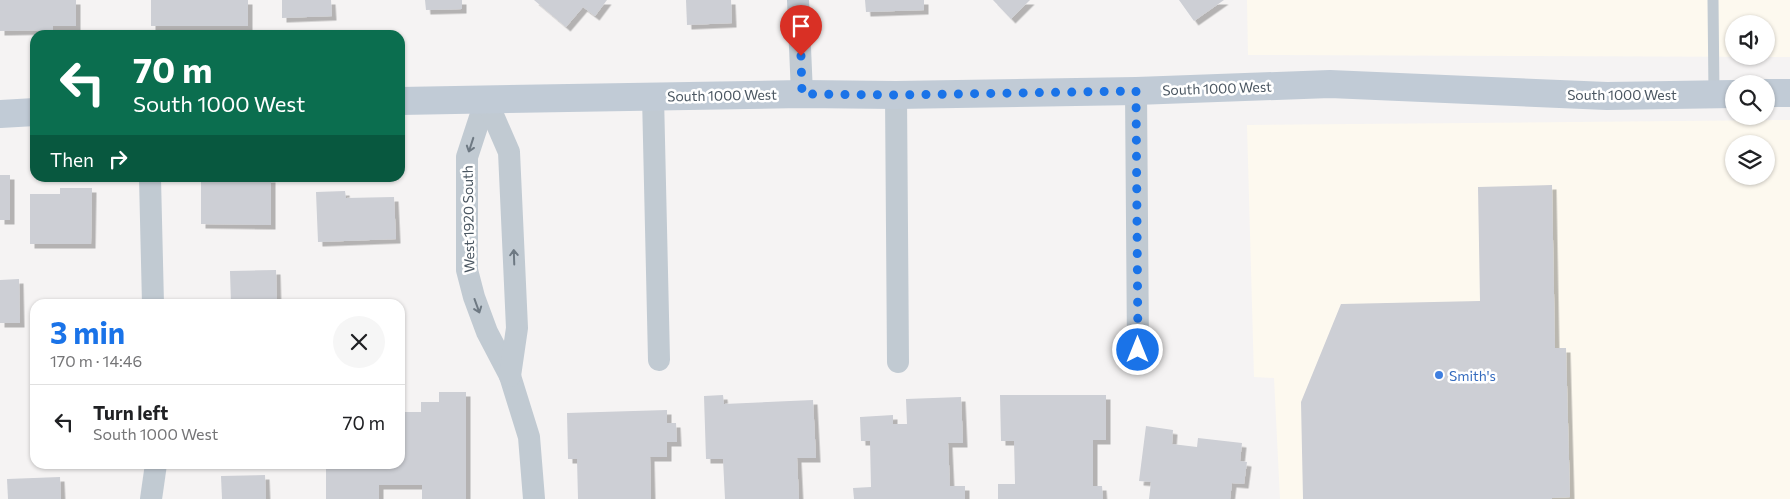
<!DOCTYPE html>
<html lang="en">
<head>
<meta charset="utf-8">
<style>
  :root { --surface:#fff; --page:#f6f6f6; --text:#202124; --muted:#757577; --line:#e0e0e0; --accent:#1a73e8 }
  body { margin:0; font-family:Commissioner,sans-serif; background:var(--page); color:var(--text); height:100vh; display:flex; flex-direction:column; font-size:19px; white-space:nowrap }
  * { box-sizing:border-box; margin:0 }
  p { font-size:16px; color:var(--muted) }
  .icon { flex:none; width:28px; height:28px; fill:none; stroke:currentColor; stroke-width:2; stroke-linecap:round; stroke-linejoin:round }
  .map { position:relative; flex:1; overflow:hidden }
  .drawer { position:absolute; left:30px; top:299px; width:375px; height:170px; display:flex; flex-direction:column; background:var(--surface); border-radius:15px; box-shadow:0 1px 4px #0004 }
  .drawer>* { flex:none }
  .top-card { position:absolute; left:30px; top:30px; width:375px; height:152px; border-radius:15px; box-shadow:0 1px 4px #0004; background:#0b6e4f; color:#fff; overflow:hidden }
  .buttons { position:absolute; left:1725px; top:15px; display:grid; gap:10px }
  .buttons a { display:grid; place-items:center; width:50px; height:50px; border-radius:50%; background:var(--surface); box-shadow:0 1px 4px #0004; font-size:25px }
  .pin { position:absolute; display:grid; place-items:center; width:42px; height:42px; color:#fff; margin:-51px -21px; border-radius:50% 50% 50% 0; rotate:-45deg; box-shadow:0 0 5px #0007 }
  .pin .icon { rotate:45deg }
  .me { position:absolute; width:55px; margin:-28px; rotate:0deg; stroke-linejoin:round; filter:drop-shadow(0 0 4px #0008) }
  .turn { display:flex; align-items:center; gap:18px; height:105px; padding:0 20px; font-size:22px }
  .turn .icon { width:65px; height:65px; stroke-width:2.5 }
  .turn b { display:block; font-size:35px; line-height:42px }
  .then { display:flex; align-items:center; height:48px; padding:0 20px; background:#0003; gap:10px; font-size:19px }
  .round { display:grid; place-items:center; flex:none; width:52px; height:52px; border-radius:26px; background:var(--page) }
  .headline { display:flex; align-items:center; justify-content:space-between; height:85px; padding:0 20px }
  h1 { font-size:30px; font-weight:700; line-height:38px; color:var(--accent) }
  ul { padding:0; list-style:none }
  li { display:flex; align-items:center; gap:15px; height:75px; padding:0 20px; border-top:1px solid var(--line) }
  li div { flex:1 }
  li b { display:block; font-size:19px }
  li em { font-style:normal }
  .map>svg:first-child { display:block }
  .commercial { fill:#fdf9ef; fill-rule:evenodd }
  .building { fill:#cdcfd5; filter:url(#shadow) }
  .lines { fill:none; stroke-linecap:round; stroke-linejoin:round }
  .lane { stroke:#c1cad2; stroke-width:11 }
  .street { stroke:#c1cad2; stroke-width:22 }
  .secondary { stroke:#c1cbd6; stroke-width:28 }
  .oneway { stroke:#6e7983 }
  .route { stroke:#1a73e8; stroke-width:9; stroke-dasharray:0 16.2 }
  .shop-dot { fill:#3f7fe0; stroke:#fff; stroke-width:2 }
  .labels { text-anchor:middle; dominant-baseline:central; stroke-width:5; stroke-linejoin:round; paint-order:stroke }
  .street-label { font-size:14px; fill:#4a5661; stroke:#fff }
  .shop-label { font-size:14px; fill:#366cbe; stroke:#fff; text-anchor:start }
</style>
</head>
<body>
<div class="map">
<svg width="1790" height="499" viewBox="0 0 1790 499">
  <defs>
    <filter id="shadow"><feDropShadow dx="4.5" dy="4.5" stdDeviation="0" flood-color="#0004"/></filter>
  </defs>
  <rect width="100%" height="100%" fill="#f5f3f3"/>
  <!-- commercial -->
  <g class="commercial">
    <path d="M1247,0h543v57l-542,-2zM1734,24h32v32h-32z"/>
    <path d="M1790,120v379h-510l-6,-121 -20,-1 -7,-252zM1734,144h32v32h-32z"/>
  </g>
  <!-- building -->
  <g class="building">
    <polygon points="0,0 76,0 76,26 53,26 53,30 0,31"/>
    <rect x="151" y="0" width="97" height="26"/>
    <polygon points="282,0 331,0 332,16 282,18"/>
    <polygon points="425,0 462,0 462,9 426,10"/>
    <polygon points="534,0 607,0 595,16 583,7 566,27"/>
    <polygon points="686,0 731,0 732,23 687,25"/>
    <polygon points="865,0 924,0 924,10 866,12"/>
    <polygon points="993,0 1030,0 1011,19"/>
    <polygon points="1179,0 1224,0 1194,21"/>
    <rect x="0" y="175" width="10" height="45"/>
    <polygon points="239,178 271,178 271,225 201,224 201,181 239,181"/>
    <polygon points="1552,185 1555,348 1566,348 1570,497 1552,498 1552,499 1303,499 1301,402 1341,304 1480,301 1478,187"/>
    <polygon points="60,188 92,188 91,244 30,244 30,194 60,194"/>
    <polygon points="345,191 346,198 394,197 396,239 318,242 316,192"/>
    <polygon points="276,270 277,304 231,304 230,271"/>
    <polygon points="19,279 20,323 0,323 0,280"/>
    <polygon points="439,392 466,392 466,499 422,499 422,485 379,485 379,499 326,499 326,464 400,464 400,412 421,412 421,402 439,402"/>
    <polygon points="723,395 724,404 813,400 816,458 797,458 799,499 725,499 723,459 706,459 704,396"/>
    <polygon points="1000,395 1106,395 1106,440 1093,440 1093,486 1102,486 1103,499 998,499 998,484 1015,484 1014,441 1001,441"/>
    <polygon points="961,397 963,443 948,443 950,486 965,486 965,499 854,499 853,488 871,487 870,441 861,441 860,417 893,415 893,424 907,424 906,399"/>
    <polygon points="667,410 667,423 676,423 677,442 667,442 667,457 650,457 651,499 578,499 577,459 568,459 567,413"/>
    <polygon points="1146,426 1173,430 1172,444 1197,447 1198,438 1242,443 1240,461 1247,462 1244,484 1232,483 1230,499 1149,499 1151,482 1139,481"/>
    <polygon points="265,475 266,499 222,499 221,476"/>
    <polygon points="60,477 61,499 8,499 7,479"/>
  </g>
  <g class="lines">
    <!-- lane -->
    <polyline class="lane" points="1713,0 1714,94"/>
    <!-- street -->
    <g class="street">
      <polyline points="798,0 802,94"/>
      <polyline points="1136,91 1138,350"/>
      <polyline points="896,95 898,362"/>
      <polyline points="653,96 659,360"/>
      <polyline points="486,99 467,157 467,270 474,297 487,332 510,376 529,437 534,499"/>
      <polyline points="486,99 509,152 517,328 510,376"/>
      <polyline points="150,178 153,304"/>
      <polyline points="151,499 156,464"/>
    </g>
    <!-- secondary -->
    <g class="secondary">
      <polyline points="1766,93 1790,93"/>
      <polyline points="400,101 802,94 896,95 1136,91 1330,84 1607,96 1734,94"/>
      <polyline points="0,114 35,112"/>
    </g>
  </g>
  <!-- one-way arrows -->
  <defs><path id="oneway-shaft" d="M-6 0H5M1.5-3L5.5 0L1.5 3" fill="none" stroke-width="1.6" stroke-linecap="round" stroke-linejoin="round" transform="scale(1.25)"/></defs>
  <g class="oneway">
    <use href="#oneway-shaft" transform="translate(471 145) rotate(108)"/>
    <use href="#oneway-shaft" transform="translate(514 257) rotate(-92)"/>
    <use href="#oneway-shaft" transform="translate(477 306) rotate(70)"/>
  </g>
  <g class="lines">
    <!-- route -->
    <polyline class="route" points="801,56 802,94 896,95 1136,91 1138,350"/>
  </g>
  <!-- markers -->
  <circle class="shop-dot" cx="1439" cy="375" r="5"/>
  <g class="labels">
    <!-- street labels -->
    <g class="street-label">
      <text transform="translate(1217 88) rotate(-2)">South 1000 West</text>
      <text x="1622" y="94">South 1000 West</text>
      <text transform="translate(722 95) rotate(-1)">South 1000 West</text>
      <text transform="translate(468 219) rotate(-91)">West 1920 South</text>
    </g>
    <!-- shop labels -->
    <g class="shop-label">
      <text x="1449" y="375">Smith's</text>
    </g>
  </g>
</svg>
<div class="buttons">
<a><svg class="icon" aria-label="sound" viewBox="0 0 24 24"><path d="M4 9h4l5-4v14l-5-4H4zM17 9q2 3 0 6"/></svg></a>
<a><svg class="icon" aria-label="search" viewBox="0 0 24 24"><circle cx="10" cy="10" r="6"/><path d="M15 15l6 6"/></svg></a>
<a><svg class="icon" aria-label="layers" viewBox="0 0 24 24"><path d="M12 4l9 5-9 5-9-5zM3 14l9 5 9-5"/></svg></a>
</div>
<div class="pin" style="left:801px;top:56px;background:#d93025"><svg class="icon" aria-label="arrive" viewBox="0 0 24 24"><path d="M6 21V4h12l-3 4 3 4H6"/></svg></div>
<svg class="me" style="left:1138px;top:350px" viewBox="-20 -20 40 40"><circle r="17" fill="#1a73e8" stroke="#fff" stroke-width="3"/><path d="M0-11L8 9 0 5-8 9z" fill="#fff"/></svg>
<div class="top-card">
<div class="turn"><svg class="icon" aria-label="left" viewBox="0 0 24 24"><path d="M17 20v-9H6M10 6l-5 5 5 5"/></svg><div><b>70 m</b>South 1000 West</div></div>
<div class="then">Then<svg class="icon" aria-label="right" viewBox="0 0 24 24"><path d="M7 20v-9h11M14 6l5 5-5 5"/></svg></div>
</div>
<section class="drawer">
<div class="headline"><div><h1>3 min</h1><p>170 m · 14:46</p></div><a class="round"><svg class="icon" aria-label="close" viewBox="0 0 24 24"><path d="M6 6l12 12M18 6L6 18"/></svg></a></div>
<ul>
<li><svg class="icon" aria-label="left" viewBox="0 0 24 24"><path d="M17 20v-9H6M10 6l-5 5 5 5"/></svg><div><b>Turn left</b><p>South 1000 West</p></div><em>70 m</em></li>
</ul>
</section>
</div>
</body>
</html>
